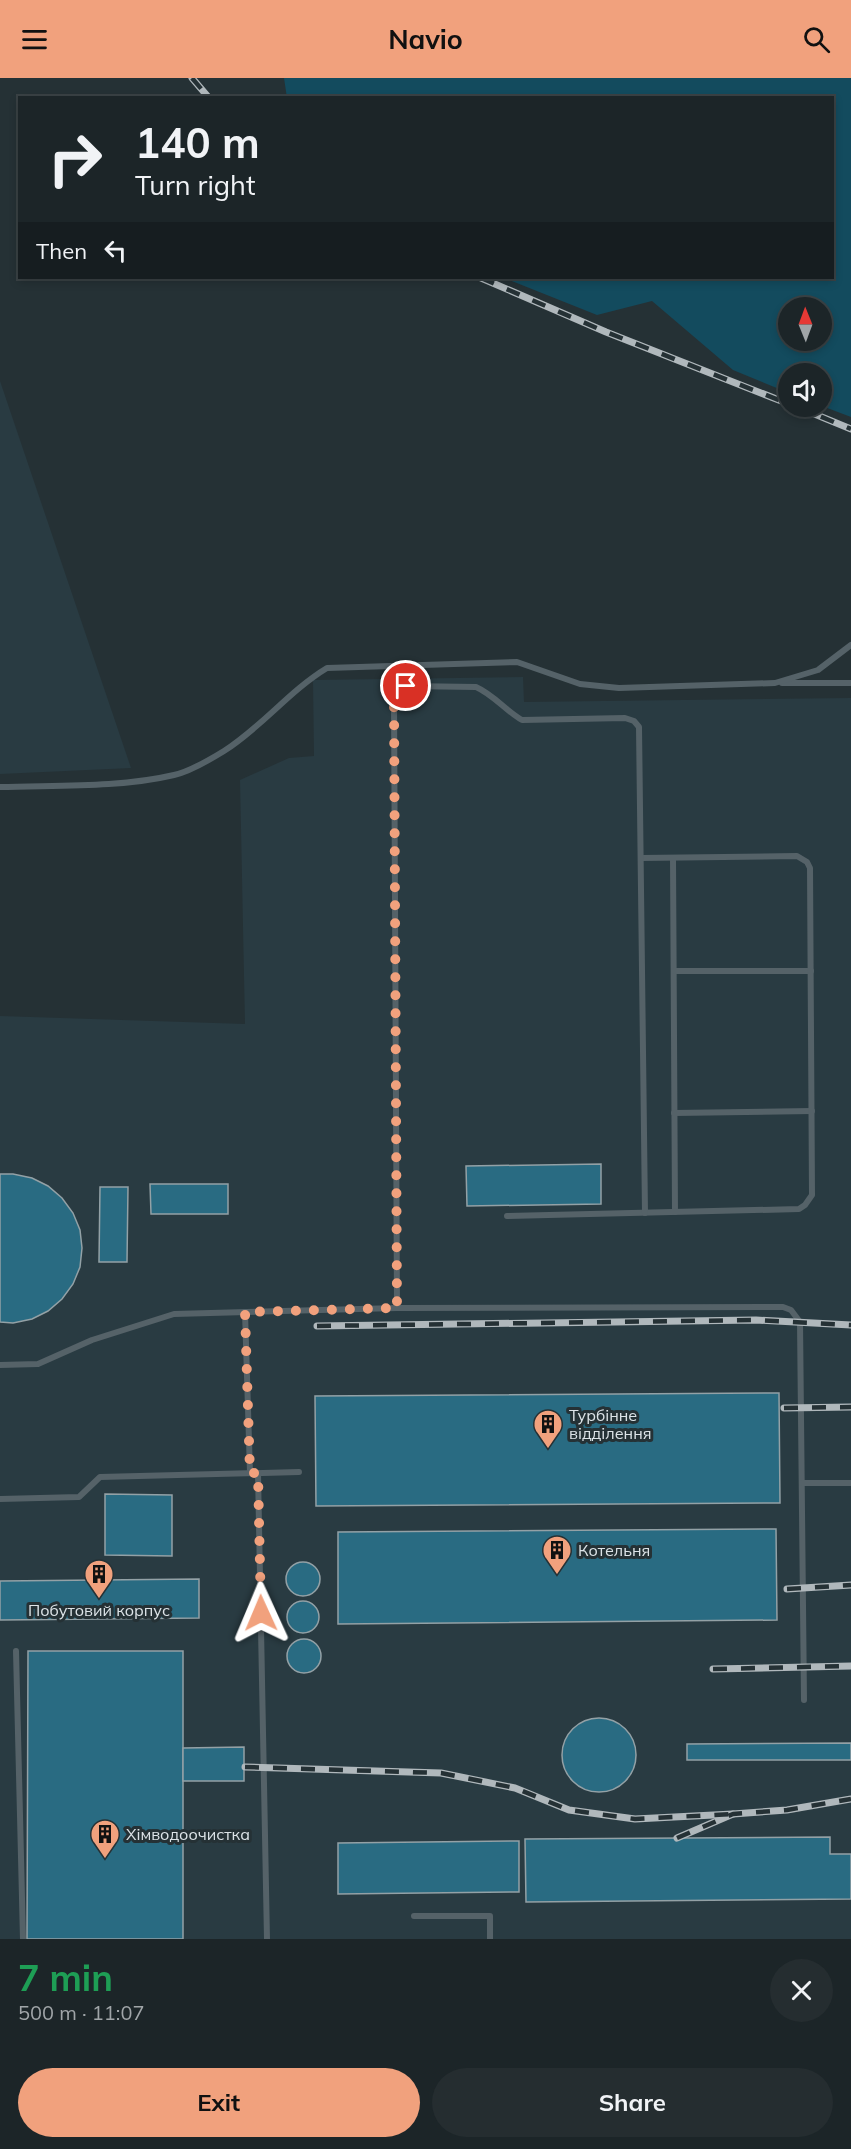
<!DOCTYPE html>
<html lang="en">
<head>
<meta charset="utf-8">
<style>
  :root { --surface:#1c2528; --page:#252d30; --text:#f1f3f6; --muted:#a0a5a8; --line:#3a4245; --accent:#f1a17d }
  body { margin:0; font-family:Mulish,sans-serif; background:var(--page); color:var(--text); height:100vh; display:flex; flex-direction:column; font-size:22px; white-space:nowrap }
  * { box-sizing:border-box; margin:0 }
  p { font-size:20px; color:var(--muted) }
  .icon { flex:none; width:33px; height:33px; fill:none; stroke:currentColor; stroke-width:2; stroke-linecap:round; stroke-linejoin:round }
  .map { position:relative; height:1861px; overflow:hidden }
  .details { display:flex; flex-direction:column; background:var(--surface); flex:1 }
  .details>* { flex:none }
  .top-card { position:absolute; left:18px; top:18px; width:816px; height:183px; border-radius:0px; box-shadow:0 3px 9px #0003,0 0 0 2px var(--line); background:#1c2528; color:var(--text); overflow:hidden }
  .needle { width:39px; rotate:359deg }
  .buttons { position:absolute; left:778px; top:219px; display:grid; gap:12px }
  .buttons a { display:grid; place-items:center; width:54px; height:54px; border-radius:50%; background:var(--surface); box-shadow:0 3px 9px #0003,0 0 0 2px var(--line); font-size:30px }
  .pin { position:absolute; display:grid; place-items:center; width:51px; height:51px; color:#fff; margin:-26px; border:3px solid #fff; border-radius:50%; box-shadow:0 2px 6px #0007 }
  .me { position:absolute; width:66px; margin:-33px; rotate:359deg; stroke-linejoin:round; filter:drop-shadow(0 0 4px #0008) }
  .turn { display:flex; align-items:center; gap:21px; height:126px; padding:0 18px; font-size:27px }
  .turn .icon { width:78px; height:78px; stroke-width:2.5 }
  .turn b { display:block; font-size:42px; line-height:51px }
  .then { display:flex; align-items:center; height:57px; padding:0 18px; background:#0003; gap:12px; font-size:22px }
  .round { display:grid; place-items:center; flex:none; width:63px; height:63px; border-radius:32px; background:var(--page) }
  .overview { display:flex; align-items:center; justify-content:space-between; height:102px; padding:0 18px }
  h1 { font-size:36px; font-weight:700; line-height:45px; color:#1e9e55 }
  .button { display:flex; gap:12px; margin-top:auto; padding:12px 18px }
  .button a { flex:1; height:69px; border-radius:36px; background:var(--accent); color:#111; font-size:24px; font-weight:700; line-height:69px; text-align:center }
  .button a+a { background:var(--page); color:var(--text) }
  header { display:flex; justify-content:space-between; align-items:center; height:78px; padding:0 18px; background:var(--accent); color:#111; font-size:27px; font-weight:700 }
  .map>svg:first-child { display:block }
  .built { fill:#293b42 }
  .green { fill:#134b5e; fill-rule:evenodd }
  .building { fill:#296b82; stroke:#93a1a6; stroke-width:1.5 }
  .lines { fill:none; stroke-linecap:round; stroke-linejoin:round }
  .lane { stroke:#556268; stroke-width:6 }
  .rail-casing { stroke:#b0b8bc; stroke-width:7 }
  .rail { stroke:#253135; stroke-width:4.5; stroke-dasharray:14; stroke-linecap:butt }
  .route { stroke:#f1a17d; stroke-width:10; stroke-dasharray:0 18 }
  .labels { text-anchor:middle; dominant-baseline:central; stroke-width:6; stroke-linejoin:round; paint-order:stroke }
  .poi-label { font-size:16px; fill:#dde4e8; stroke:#253135; text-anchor:start }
</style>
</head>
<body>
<header><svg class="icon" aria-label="menu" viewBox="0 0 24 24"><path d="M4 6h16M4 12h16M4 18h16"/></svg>Navio<svg class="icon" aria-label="search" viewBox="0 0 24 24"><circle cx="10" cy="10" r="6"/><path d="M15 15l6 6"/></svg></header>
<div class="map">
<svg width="851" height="1861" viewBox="0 0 851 1861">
  <rect width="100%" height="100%" fill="#253135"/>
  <!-- built -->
  <g class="built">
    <polygon points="0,303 131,690 0,696"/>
    <polygon points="523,599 524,624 851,620 851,1861 0,1861 0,938 245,946 240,702 289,680 314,678 313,602"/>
  </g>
  <!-- green -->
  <path class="green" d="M284,0h567v339l-29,-11v-32h-33v19l-56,-23 -81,-69 -55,14 -93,-37h328v-180h-545zM789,230h33v32h-33z"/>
  <!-- building -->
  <g class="building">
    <polygon points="601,1086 601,1126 467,1128 466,1088"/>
    <polygon points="0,1096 13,1096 32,1100 48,1108 62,1120 73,1135 80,1152 82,1170 80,1189 73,1206 62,1221 48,1233 32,1241 13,1245 0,1244"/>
    <polygon points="150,1106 228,1106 228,1136 151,1136"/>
    <polygon points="100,1109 128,1109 127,1184 99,1184"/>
    <polygon points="779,1315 780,1425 316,1428 315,1318"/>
    <polygon points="105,1416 172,1417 172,1478 105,1477"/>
    <polygon points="776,1451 777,1542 338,1546 338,1454"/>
    <circle cx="303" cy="1501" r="17"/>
    <polygon points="199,1501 199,1540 0,1542 0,1503"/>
    <circle cx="303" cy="1539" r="16"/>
    <circle cx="304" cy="1578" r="17"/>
    <polygon points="28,1573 183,1573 183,1861 27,1861"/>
    <circle cx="599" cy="1677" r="37"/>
    <polygon points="851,1665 851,1682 687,1682 687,1666"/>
    <polygon points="244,1669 244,1703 183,1703 183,1670"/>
    <polygon points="830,1759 830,1776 851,1776 851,1821 526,1824 525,1761"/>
    <polygon points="519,1763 519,1814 338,1816 338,1765"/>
  </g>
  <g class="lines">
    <!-- lane -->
    <g class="lane">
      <polyline points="782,605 851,605"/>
      <path d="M0,709c56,-2 119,1 174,-12 14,-3 37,-16 50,-24 38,-24 65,-60 103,-83l190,-6 63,22 39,4 156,-5 43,-13 33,-25"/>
      <polyline points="673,780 675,1134"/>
      <polyline points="674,893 811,893"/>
      <polyline points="674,1035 812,1033"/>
      <polyline points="507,1138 799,1131 805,1127 812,1117 810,790 807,784 797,778 641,780"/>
      <path d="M397,1230l-3,-610 2,-6 10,-6 70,1c18,8 30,24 46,33l103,-2 9,3 5,6 6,486"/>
      <polyline points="245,1234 250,1395"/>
      <polyline points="0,1287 38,1286 92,1262 174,1236 397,1230 783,1229 791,1232 800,1244 804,1622"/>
      <polyline points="258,1395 267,1861"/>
      <polyline points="802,1405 851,1405"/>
      <polyline points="0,1421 79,1419 100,1399 299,1394"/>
      <polyline points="16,1573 23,1861"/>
      <polyline points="414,1838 490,1838 490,1861"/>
    </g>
    <!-- rail casing -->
    <g class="rail-casing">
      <g id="rail">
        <polyline points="192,0 209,20"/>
        <polyline points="481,200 606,254 789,326"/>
        <polyline points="795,328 851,351"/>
        <polyline points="317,1248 756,1242 851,1247"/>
        <polyline points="784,1330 851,1329"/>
        <polyline points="787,1511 851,1507"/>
        <polyline points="713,1591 851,1588"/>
        <polyline points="245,1689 441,1695 515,1710 569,1732 635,1741 733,1736"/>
        <polyline points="677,1760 733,1736 787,1732 851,1721"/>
      </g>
    </g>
    <!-- rail -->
    <use href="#rail" class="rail"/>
  </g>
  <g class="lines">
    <!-- route -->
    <polyline class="route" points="261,1535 258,1395 250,1395 245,1234 397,1230 394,620 400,610 406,608"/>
  </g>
  <!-- icons -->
  <defs>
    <g id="building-pin" transform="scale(1.5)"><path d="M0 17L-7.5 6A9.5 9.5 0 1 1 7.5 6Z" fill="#f1a17d" stroke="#253135"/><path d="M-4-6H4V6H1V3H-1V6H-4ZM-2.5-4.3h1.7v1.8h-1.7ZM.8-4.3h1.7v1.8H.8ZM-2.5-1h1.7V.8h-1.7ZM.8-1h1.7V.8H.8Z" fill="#111"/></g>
  </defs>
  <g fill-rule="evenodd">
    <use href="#building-pin" x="548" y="1346"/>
    <use href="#building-pin" x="557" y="1472"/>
    <use href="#building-pin" x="99" y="1496"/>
    <use href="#building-pin" x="105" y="1756"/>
  </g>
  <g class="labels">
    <!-- poi labels -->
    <g class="poi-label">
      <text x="569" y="1337">Турбінне<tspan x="569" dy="18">відділення</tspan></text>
      <text x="578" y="1472">Котельня</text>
      <text x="99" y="1532" text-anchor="middle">Побутовий корпус</text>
      <text x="126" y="1756">Хімводоочистка</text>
    </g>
  </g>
</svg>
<div class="buttons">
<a><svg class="needle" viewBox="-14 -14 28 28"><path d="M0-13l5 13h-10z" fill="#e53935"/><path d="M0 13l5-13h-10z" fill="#a0a5a8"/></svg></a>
<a><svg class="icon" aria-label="sound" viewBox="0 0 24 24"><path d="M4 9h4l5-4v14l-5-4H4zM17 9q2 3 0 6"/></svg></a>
</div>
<div class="pin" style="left:406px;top:608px;background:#d93025"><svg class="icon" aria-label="arrive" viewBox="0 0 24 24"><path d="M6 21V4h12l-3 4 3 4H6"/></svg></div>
<svg class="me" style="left:261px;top:1535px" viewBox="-20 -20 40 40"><path d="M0-17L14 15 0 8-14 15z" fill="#f1a17d" stroke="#fff" stroke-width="4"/></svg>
<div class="top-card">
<div class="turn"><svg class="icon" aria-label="right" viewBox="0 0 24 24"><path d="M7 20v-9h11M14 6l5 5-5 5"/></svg><div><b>140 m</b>Turn right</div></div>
<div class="then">Then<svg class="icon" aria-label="left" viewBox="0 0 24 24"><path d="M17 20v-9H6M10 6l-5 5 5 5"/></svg></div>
</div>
</div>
<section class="details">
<div class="overview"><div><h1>7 min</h1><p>500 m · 11:07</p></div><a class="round"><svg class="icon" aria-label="close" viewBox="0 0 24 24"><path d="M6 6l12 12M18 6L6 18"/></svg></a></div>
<div class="button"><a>Exit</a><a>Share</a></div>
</section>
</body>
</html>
